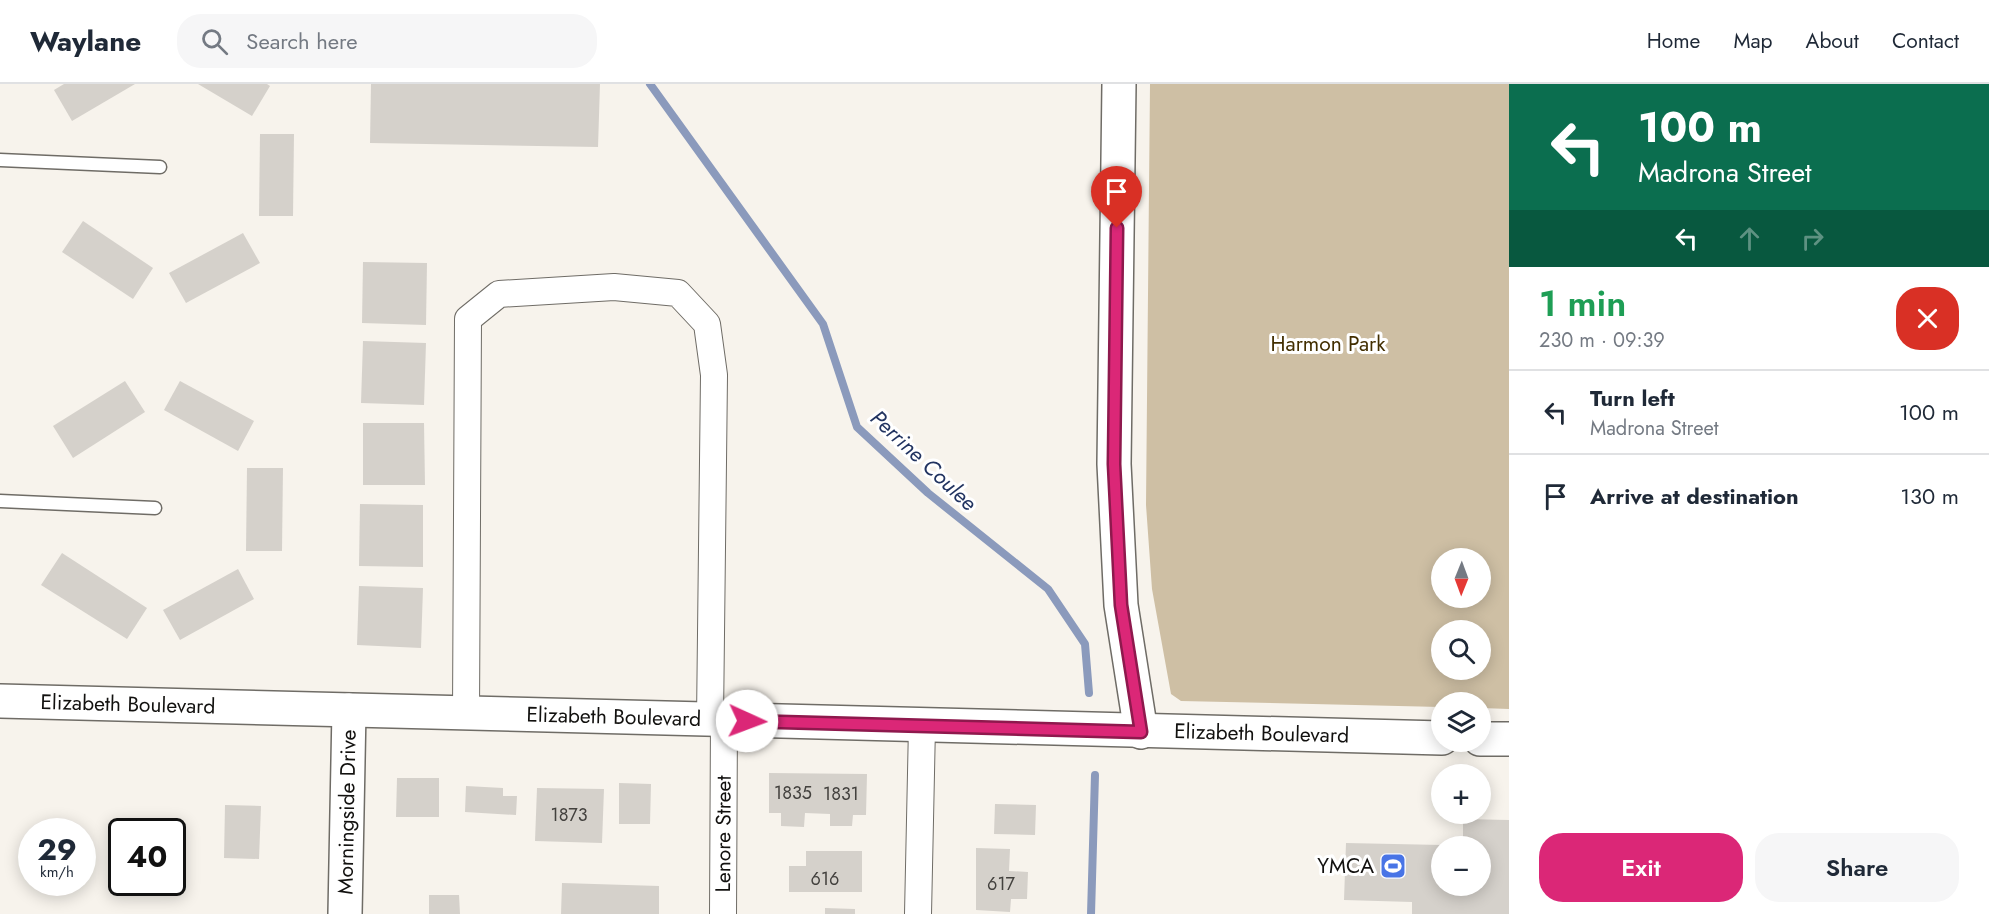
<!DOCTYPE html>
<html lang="en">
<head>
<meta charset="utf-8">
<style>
  :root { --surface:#fff; --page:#f6f6f7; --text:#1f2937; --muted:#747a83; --line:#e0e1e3; --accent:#db2777 }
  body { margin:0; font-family:Jost,sans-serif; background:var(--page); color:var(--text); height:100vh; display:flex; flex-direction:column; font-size:22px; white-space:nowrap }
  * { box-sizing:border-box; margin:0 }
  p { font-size:20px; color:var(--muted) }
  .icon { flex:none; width:33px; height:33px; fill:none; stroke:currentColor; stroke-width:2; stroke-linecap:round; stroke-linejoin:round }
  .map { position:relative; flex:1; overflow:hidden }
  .panel { display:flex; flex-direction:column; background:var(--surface); width:480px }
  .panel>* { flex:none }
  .guide { background:#0b6e4f; color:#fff; overflow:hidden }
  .needle { width:39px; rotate:181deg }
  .tools { position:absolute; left:1431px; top:464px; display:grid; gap:12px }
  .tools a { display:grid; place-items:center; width:60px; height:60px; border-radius:50%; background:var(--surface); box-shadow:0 3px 15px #0003; font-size:30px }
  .speed { position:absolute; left:18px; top:734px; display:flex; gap:12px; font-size:30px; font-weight:700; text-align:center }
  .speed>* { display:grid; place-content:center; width:78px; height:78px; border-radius:50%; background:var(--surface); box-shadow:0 3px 15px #0003; line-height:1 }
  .speed small { font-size:15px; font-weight:400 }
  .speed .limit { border:3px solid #111; border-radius:9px; background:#fff; color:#111 }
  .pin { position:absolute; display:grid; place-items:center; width:51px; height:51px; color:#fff; margin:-62px -26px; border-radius:50% 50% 50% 0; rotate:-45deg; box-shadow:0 0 6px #0007 }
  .pin .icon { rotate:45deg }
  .me { position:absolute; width:66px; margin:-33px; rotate:92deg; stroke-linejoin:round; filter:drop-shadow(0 0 4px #0008) }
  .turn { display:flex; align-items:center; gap:21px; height:126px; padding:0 30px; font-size:27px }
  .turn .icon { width:78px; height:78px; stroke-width:2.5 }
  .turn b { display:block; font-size:42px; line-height:51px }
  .lanes { display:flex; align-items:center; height:57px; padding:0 30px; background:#0003; justify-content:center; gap:30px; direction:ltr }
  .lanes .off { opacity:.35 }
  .round { display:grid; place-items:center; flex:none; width:63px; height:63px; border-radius:24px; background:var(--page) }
  .head { display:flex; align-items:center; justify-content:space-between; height:102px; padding:0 30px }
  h1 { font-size:36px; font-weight:600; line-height:45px; color:#1e9e55 }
  .button { display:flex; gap:12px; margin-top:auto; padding:12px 30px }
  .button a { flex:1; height:69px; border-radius:24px; background:var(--accent); color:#fff; font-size:24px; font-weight:600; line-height:69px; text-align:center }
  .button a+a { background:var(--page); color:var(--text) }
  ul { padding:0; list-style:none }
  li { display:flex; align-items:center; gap:18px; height:84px; padding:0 30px; border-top:2px solid var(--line) }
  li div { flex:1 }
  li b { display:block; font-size:22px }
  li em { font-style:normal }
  header { display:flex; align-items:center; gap:36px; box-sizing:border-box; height:84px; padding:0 30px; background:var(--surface); border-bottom:2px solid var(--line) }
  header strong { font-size:28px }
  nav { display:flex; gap:33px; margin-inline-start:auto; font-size:21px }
  .search { width:420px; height:54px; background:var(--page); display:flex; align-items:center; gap:15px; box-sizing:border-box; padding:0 21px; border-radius:24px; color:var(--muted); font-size:22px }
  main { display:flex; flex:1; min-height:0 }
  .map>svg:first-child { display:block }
  .green { fill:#cebfa4; fill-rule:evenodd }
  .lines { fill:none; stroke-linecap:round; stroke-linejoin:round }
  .stream { stroke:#8b9abc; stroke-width:8 }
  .building { fill:#d5d1cb }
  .lane-casing { stroke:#6f6c66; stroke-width:15 }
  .street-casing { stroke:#6f6c66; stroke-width:28 }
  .secondary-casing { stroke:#6f6c66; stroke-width:36 }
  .lane { stroke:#fff; stroke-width:12 }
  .street { stroke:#fff; stroke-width:26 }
  .secondary { stroke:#fff; stroke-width:33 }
  .route-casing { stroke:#8e194d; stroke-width:15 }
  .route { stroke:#db2777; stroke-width:10 }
  .labels { text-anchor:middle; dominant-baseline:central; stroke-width:6; stroke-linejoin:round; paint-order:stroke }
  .number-label { font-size:18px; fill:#43413e }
  .park-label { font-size:21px; fill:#422e00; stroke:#fff }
  .street-label { font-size:21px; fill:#12110f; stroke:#fff }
  .poi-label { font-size:21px; fill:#12110f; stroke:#fff; text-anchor:end }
  .water-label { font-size:22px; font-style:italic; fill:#213360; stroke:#fff }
</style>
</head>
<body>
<header>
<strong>Waylane</strong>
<div class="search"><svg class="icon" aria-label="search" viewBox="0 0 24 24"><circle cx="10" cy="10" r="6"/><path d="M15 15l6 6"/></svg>Search here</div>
<nav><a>Home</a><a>Map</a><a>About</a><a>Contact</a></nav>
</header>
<main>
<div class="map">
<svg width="1509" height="830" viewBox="0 0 1509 830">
  <rect width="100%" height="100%" fill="#f7f3ec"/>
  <!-- green -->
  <path class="green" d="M1150,0h359v625l-28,-1 -1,-6h-38l-1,5 -260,-6 -10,-7 -19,-105 -6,-84zM1442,474h38v39h-38zM1442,546h38v39h-38z"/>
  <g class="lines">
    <!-- stream -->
    <g class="stream">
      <polyline points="650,0 823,240 857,343 928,409 1048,505 1085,560 1089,609"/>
      <polyline points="1091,830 1095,691"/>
    </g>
  </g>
  <!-- building -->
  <g class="building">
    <polygon points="64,0 135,0 72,37 54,6"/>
    <polygon points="198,0 267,0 270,2 252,32"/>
    <polygon points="371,0 600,0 598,63 370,59"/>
    <polygon points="260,50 294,50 293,132 259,132"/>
    <polygon points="83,137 153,184 133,215 62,168"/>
    <polygon points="243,149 260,179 186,219 169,189"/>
    <polygon points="363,178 427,179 426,241 362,239"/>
    <polygon points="363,257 426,259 424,321 361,319"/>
    <polygon points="125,297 145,328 73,374 53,342"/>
    <polygon points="180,297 254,337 238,367 164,326"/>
    <polygon points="363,339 424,339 425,401 363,401"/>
    <polygon points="247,384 283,384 282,467 246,467"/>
    <polygon points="360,420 423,421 423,483 359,482"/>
    <polygon points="62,469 147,524 127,555 41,501"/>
    <polygon points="238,485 254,515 180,556 163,526"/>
    <polygon points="359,502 423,504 421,564 357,561"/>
    <polygon points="769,689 867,690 866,731 853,731 852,742 830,742 830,730 805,729 804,743 781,742 781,729 769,729"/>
    <polygon points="397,694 439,694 439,733 396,733"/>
    <polygon points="619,699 651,700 650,740 619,740"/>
    <polygon points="466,702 503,704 503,712 517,712 516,731 465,728"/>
    <polygon points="537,704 604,705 602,759 535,757"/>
    <polygon points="995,720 1036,721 1035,751 994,750"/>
    <polygon points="225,721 261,722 259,775 224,774"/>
    <polygon points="1463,735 1509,736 1509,830 1412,830 1412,818 1344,816 1346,759 1442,761 1442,801 1480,801 1480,762 1463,762"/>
    <polygon points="976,764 1010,765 1009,787 1028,788 1027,815 1011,815 1010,828 976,826"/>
    <polygon points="806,767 862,767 862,808 789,808 789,782 806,782"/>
    <polygon points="562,799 659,802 659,830 561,830"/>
    <polygon points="429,811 459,811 460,830 429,830"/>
    <polygon points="825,824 855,825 855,830 825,830"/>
  </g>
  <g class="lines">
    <!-- lane casing -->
    <g class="lane-casing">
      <g id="lane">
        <polyline points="0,76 160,83"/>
        <polyline points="0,417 155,424"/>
      </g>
    </g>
    <!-- street casing -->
    <g class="street-casing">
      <g id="street">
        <polyline points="466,630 468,235 499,210 614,203 678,209 707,240 714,291 710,636"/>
        <path id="s1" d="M723,830l1,-194"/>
        <polyline points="918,830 922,642"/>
      </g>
    </g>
    <!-- secondary casing -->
    <g class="secondary-casing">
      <g id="secondary">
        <polyline points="1119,0 1114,380 1121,521 1141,648"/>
        <path id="s2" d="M0,617l1442,37"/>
        <polyline points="1480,655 1509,655"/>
        <path id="s3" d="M345,830l4,-204"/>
      </g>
    </g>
    <!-- lane -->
    <use href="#lane" class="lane"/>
    <!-- street -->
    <use href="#street" class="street"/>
    <!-- secondary -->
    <use href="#secondary" class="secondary"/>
  </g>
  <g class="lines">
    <!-- route casing -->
    <g class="route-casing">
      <polyline id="route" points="747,637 1141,648 1121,521 1114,380 1117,144"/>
    </g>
    <!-- route -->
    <use href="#route" class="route"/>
  </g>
  <!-- icons -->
  <defs>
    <g id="stadium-square" transform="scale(1.35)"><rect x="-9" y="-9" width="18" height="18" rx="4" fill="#4874e6" stroke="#fff"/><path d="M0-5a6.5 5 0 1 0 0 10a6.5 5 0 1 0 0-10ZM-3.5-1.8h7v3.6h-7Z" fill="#fff"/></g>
  </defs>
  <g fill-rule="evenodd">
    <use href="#stadium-square" x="1393" y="782"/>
  </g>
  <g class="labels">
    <!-- number labels -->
    <g class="number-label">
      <text x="793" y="709">1835</text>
      <text x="841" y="710">1831</text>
      <text x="569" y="731">1873</text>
      <text x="825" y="795">616</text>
      <text x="1001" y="800">617</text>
    </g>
    <!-- park labels -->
    <g class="park-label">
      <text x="1328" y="260">Harmon Park</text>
    </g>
    <!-- street labels -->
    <g class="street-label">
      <text stroke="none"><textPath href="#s2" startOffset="128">Elizabeth Boulevard</textPath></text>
      <text stroke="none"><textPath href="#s2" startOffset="614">Elizabeth Boulevard</textPath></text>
      <text stroke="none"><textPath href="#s2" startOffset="1262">Elizabeth Boulevard</textPath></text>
      <text stroke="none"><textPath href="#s3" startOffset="102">Morningside Drive</textPath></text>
      <text stroke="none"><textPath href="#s1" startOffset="80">Lenore Street</textPath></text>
    </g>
    <!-- poi labels -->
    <g class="poi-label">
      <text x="1374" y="782">YMCA</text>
    </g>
    <!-- water labels -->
    <g class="water-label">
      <text transform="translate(924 376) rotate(43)">Perrine Coulee</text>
    </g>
  </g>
</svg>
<div class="tools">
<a><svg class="needle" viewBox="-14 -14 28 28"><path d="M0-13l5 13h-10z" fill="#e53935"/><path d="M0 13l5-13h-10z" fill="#747a83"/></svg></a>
<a><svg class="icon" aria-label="search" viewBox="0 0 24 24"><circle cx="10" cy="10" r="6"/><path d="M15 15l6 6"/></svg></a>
<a><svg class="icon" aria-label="layers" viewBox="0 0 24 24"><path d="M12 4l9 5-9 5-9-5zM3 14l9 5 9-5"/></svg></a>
<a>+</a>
<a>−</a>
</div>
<div class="speed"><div>29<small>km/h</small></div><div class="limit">40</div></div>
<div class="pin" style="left:1117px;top:144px;background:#d93025"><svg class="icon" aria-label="arrive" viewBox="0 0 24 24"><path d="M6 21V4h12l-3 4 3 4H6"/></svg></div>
<svg class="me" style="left:747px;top:637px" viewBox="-20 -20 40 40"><circle r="19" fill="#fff"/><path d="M0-13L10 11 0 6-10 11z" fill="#db2777"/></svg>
</div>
<section class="panel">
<div class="guide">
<div class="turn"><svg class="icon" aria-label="left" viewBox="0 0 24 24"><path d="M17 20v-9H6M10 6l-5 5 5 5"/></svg><div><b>100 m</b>Madrona Street</div></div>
<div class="lanes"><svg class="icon" aria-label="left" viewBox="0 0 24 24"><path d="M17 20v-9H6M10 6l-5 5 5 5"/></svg><svg class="icon off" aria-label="ahead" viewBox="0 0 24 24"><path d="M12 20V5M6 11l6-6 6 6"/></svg><svg class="icon off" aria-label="right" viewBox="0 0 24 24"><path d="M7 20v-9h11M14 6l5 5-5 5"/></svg></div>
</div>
<div class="head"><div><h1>1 min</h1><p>230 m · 09:39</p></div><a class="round" style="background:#d93025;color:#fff"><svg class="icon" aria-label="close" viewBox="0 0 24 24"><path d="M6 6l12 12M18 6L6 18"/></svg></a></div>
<ul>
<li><svg class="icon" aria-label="left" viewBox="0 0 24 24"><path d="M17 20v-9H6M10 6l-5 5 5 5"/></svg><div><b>Turn left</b><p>Madrona Street</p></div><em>100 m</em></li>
<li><svg class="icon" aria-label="arrive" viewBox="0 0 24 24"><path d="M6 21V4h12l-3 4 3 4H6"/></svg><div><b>Arrive at destination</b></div><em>130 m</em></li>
</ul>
<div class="button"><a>Exit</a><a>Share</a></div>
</section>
</main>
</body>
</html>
